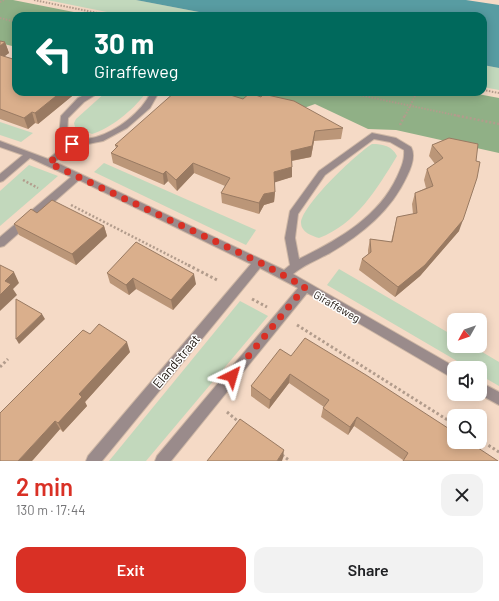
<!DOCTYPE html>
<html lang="en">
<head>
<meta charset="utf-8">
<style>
  :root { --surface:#fff; --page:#f2f2f2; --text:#202124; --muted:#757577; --accent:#d93025 }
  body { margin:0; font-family:Barlow,sans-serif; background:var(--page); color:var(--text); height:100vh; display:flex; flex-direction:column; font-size:15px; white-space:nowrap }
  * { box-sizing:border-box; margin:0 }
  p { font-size:13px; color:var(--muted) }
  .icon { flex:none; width:22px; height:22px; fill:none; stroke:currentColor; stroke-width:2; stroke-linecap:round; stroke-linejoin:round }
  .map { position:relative; height:461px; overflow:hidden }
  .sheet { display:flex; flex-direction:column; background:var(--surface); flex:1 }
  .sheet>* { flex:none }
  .top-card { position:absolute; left:12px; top:12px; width:475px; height:84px; border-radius:12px; box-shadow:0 2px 10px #0003; background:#00695c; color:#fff; overflow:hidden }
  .needle { width:26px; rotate:230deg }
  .tools { position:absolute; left:447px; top:313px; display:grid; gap:8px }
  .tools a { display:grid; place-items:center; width:40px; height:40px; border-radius:8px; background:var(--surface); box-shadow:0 2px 10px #0003; font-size:20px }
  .pin { position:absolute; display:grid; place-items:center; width:34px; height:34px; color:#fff; margin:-17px; border-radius:8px; box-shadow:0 2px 6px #0006 }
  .me { position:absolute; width:44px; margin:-22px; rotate:40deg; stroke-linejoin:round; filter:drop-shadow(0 0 3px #0008) }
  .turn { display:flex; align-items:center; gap:14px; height:84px; padding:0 16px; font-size:18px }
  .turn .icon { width:52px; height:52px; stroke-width:2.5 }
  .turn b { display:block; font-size:28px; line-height:34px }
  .round { display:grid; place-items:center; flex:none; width:42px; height:42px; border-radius:12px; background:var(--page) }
  .summary { display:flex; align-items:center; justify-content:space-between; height:68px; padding:0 16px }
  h1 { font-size:24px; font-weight:600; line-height:30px; color:var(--accent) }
  .action { display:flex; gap:8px; margin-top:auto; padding:8px 16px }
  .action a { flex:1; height:46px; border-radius:12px; background:var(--accent); color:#fff; font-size:16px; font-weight:600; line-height:46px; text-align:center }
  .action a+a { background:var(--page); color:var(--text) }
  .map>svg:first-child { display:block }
  .green { fill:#c2d8bc }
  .forest { fill:#90b086 }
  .water { fill:#589ca2 }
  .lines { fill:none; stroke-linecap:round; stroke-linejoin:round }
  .street-casing { stroke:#ceb7a5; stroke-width:2 }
  .path-far2 { stroke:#b29c8c; stroke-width:2; stroke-dasharray:1.5 1.5; stroke-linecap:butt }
  .path-far1 { stroke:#b29c8c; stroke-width:2.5; stroke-dasharray:2 2; stroke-linecap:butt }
  .path { stroke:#b29c8c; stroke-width:3; stroke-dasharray:2.5 2.5; stroke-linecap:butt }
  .street { fill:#9a8b8b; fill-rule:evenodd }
  .wall { fill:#bb9678 }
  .shaded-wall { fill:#997a62 }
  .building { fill:#daaf8c; stroke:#997a62 }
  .route { stroke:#d93025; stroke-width:7; stroke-dasharray:0 12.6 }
  .labels { text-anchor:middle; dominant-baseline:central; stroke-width:3; stroke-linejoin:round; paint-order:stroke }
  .street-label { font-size:11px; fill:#1f160f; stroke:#fff }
  .near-street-label { font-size:13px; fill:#1f160f; stroke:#fff }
</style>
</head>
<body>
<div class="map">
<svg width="499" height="461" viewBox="0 0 499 461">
  <rect width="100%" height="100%" fill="#f5dac6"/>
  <!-- green -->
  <g class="green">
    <polygon points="47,0 136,0 220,16 127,16"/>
    <polygon points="483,65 499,68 499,90 483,87"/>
    <path d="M106,92h38l1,2c-12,16 -34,34 -53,40l-17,-7 -1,-4 2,-4z"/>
    <polygon points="0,122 33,133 21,142 0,135"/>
    <path d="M372,144c11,0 20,2 25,12 -20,33 -41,68 -78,82 -7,-2 -18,-6 -18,-15 1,-18 55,-69 71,-79z"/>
    <polygon points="104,163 256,230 246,245 94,172"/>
    <polygon points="29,165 58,176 0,226 0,191"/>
    <polygon points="339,269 454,336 454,346 472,346 499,362 499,386 480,375 480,368 469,368 327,285"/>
    <polygon points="240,301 268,316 146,461 109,461"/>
  </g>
  <!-- forest -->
  <g class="forest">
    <polygon points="0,0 13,0 94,16 16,16 16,47 0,43"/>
    <polygon points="198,92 467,92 499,98 499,153 396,130 368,129 315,104 279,117"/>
  </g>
  <!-- water -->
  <polygon class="water" points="136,0 466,0 499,5 499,68 483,65 483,16 220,16"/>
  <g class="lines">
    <!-- street casing -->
    <g class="street-casing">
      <g id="street">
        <path d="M90,92h10l-16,10 -16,16 -1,16 7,7c7,-2 15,-2 22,-4 21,-6 46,-25 55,-45h8l-9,16 -23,20 -24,13 -30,6 -18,15 229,108 6,-5 -5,-27 5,-27 29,-40 53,-38 24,5 15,9c5,9 0,21 -4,29 -16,35 -45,58 -77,77 -13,7 -26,12 -37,21l164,94h-3v11l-147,-86 -136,168h-16l2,-5 141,-168 -38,-20 -158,193h-16l2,-5 163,-192 -172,-84 -75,66 -4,1v-10l71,-60 -41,-19 -27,23 -3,1v-8l23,-19 -23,-8v-6l48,18 19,-15 -8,-9 2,-19 17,-18zM374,139l16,3 14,8c1,10 -3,18 -7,27 -19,41 -60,63 -98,82l-4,-21 3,-24 27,-39z"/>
        <polygon points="480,382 499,392 499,405 479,394 480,394"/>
      </g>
    </g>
    <!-- path-far2 -->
    <g class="path-far2">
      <polyline points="34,0 112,16"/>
      <polyline points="0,2 4,0"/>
      <polyline points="0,18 16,22"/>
      <polyline points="483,90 499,93"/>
      <polyline points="345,92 459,116"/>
      <polyline points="405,116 417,92"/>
    </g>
    <!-- path-far1 -->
    <g class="path-far1">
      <polyline points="454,115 499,124"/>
      <polyline points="400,125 405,115"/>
      <polyline points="23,180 38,188"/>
      <polyline points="71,205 190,266"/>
    </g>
    <!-- path -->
    <g class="path">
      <polyline points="188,265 219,281"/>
      <polyline points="252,299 267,307"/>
      <polyline points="297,325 454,424"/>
      <polyline points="0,367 8,359"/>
      <polyline points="227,412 240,423"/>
      <polyline points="480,440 499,452"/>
      <polyline points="282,455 290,461"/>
    </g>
    <!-- street -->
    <use href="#street" class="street"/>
  </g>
  <!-- wall -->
  <g class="wall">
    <polygon points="0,41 5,42 9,53 4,56 16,92 77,92 38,124 35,123 28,129 0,119"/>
    <polygon points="243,99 343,128 341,139 314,141 311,157 292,161 292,177 274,182 275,192 274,202 264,205 259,214 222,203 221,193 225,186 194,173 177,191 168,181 164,185 113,163 111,153 116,148 115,145"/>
    <polygon points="449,138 459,231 420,276 395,297 359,270 362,259 368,254 368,250 370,239 391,242 397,217 413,214 412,204 415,193 426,188 424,180 427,169 435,164 429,156 432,145"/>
    <polygon points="37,213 104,226 107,236 76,265 19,235 14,224"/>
    <polygon points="107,273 196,284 173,310 136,289 129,295 110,283"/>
    <polygon points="90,334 130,352 85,402 87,406 63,432 60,429 32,461"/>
    <polygon points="291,356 454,432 403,460 354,426 348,435 321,417 323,408 324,407 289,383 269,409 251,396 251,386"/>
  </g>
  <!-- shaded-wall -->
  <g class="shaded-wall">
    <polygon points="5,42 9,53 0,60 0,46"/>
    <polygon points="61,92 77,92 38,124 35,113"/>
    <polygon points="32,112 35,123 28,129 24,118"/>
    <polygon points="315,131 314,141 311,157 290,161 291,151"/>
    <polygon points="193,163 194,173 177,191 176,180"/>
    <polygon points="292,167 292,177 273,183 274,172"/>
    <polygon points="166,171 168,181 164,185 163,174"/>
    <polygon points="275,192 274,202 264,205 259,214 259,203 264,194"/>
    <polygon points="463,220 459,231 420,276 395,297 398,287"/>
    <polygon points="104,226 107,236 76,265 72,254"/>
    <polygon points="14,272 19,283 13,289 17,295 0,311 0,295 5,281"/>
    <polygon points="194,274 196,284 173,310 171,300"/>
    <polygon points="133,278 136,289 129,295 126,285"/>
    <polygon points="42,314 45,319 19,344 16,339"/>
    <polygon points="127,342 130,352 85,402 87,406 63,432 58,423 79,394"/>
    <polygon points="290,374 289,383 269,409 270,400"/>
    <polygon points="357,417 354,426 348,435 350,427"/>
    <polygon points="55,421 60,429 32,461 18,461"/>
    <polygon points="284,450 283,458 282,461 277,461"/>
  </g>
  <!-- building -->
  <g class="building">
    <polygon points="0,41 5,42 0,46"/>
    <polygon points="0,55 16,60 16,92 61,92 35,113 32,112 24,118 0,109"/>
    <polygon points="175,92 221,92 243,99 250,93 261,97 263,94 294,101 343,128 315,131 312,146 291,151 292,167 274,172 275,192 264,194 259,203 221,193 230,178 193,163 176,180 166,171 163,174 111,153 118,146 115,145"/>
    <polygon points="449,138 478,144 476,161 480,162 477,178 463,220 425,265 398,287 362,259 371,252 370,239 392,242 397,217 417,213 415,193 433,186 427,169 443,158 432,145"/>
    <polygon points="52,200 104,226 72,254 14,224 31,209 37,213"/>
    <polygon points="136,242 194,274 171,300 133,278 126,285 107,273"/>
    <polygon points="0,265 14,272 5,281 11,284 0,295"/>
    <polygon points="16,299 42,314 16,339"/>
    <polygon points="99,324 127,342 79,394 82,397 58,423 55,421 18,461 0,461 0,413 83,330 90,334"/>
    <polygon points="305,338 366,375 454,432 454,442 469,442 498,461 403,461 408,453 357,417 350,427 323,408 329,400 290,374 270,400 251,386 280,349 291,356"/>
    <polygon points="240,419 284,450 277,461 207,461"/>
  </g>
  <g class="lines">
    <!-- route -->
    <polyline class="route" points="72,144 49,163 259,262 305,287 232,376"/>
  </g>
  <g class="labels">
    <!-- street labels -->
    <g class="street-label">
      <text transform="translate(337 306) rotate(30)">Giraffeweg</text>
    </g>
    <!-- near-street labels -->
    <g class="near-street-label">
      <text transform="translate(176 361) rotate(-50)">Elandstraat</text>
    </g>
  </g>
</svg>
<div class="tools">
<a><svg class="needle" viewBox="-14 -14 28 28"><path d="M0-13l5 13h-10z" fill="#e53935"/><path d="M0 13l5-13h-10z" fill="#757577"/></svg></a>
<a><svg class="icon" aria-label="sound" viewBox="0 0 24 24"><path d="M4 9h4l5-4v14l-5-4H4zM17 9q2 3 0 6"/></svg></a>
<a><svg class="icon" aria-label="search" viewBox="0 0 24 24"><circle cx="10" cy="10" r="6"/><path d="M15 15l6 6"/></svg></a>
</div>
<div class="pin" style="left:72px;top:144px;background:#d93025"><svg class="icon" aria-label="arrive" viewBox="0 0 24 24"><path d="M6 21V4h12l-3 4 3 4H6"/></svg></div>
<svg class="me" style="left:232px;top:376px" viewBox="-20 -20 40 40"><path d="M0-17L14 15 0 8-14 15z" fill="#d93025" stroke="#fff" stroke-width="4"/></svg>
<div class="top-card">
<div class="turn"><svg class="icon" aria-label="left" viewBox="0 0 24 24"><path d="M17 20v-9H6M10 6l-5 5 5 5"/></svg><div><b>30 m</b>Giraffeweg</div></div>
</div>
</div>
<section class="sheet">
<div class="summary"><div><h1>2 min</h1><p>130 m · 17:44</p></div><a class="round"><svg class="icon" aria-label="close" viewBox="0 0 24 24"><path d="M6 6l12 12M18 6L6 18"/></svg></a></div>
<div class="action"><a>Exit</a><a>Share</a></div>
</section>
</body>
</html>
